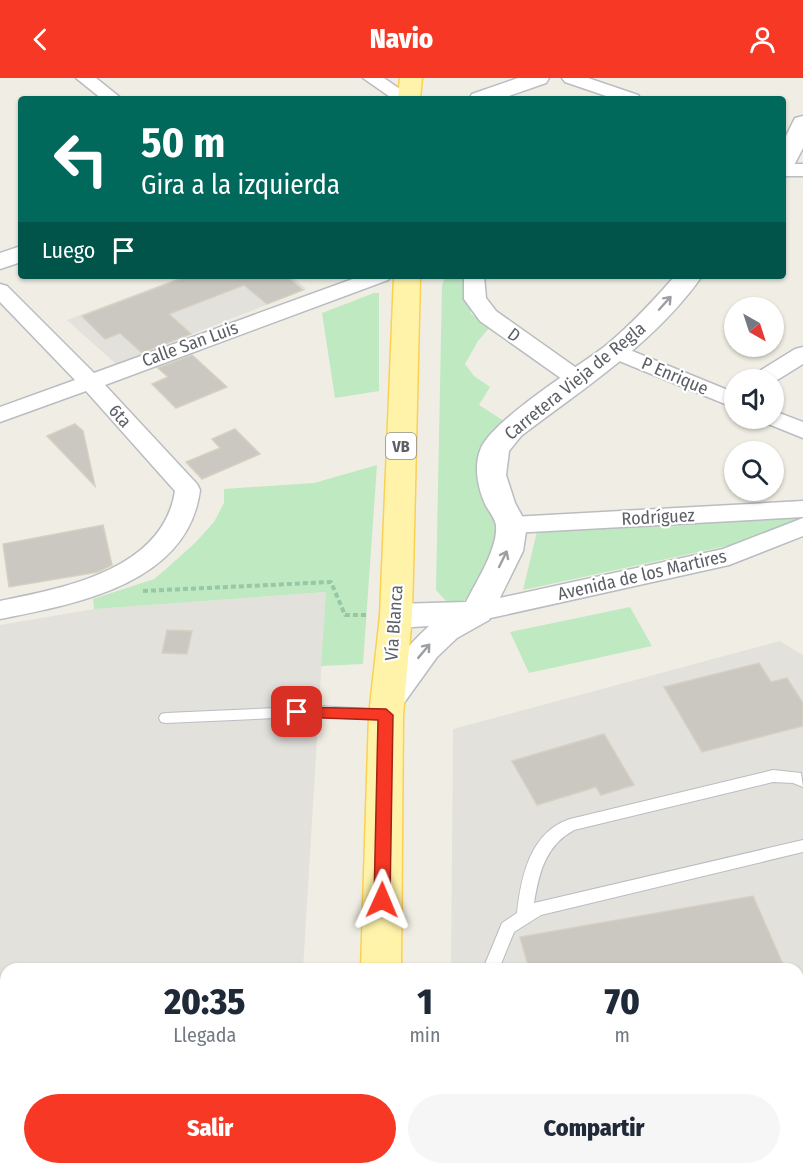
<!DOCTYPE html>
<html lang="es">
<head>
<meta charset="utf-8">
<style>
  :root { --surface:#fff; --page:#f6f6f7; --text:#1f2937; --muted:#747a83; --accent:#f73824 }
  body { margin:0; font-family:"Fira Sans Condensed",sans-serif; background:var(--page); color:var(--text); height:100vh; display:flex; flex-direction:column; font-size:22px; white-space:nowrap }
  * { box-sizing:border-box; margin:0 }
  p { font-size:20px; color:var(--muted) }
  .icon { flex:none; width:33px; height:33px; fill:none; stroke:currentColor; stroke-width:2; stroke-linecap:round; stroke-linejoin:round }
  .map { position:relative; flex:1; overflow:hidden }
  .drawer { position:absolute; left:0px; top:885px; width:804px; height:212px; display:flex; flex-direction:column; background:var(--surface); border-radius:18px 18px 0 0; box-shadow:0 2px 4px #0004 }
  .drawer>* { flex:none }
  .banner { position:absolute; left:18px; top:18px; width:768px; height:183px; border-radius:6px; box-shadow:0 2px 4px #0004; background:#00695c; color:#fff; overflow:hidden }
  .needle { width:39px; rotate:141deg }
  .fabs { position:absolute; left:724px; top:219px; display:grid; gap:12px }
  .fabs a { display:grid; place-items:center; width:60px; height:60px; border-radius:50%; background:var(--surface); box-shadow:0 2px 4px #0004; font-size:30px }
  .pin { position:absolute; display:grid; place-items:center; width:51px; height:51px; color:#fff; margin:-26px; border-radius:12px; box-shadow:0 3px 9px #0006 }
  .me { position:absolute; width:66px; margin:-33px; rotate:1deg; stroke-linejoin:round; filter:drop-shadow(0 0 4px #0008) }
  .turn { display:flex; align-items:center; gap:21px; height:126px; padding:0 24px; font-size:27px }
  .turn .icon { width:78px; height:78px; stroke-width:2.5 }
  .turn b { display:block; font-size:42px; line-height:51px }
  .then { display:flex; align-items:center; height:57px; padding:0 24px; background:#0003; gap:12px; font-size:22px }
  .eta { display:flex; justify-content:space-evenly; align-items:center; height:102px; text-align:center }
  .eta b { font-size:36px; font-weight:800; line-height:42px }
  .cta { display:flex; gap:12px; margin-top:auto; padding:12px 24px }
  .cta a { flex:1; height:69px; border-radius:36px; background:var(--accent); color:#fff; font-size:24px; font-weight:800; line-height:69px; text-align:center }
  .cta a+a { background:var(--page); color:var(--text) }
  header { display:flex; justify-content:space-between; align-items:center; height:78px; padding:0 24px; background:var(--accent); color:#fff; font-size:27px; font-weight:800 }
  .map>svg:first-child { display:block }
  .industrial { fill:#e3e1dc }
  .green { fill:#bfe9c0 }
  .building { fill:#cbc8c1; stroke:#d5d0c2; stroke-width:1.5 }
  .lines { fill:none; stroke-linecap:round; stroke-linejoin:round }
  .service-casing { stroke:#b9bcc1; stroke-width:2 }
  .minor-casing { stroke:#b9bcc1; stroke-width:3 }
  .tertiary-casing { stroke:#b9bcc1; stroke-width:3 }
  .secondary-casing { stroke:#babdc3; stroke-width:3 }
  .primary-casing { stroke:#fcd051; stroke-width:3 }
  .path { stroke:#96c8a6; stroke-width:4; stroke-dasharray:5 3; stroke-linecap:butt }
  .service { fill:#fff; fill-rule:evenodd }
  .minor { fill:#fff; fill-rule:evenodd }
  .tertiary { fill:#fff; fill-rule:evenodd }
  .secondary { fill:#fff; fill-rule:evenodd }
  .primary { fill:#fff3aa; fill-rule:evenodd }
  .oneway { stroke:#9da0a3 }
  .route { fill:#f73824; stroke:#a12417; stroke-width:1.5 }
  .labels { text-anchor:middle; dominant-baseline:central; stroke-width:4.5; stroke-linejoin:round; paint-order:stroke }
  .shield { fill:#fff; stroke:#8d9094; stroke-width:1.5 }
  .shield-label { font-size:16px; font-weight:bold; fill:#5c6066 }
  .street-label { font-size:18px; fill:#5c6066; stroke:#fff }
</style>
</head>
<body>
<header><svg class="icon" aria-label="back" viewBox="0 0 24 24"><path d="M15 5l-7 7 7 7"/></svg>Navio<svg class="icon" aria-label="person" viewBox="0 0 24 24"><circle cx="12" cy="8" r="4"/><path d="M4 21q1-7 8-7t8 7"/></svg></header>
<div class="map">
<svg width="803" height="1096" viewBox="0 0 803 1096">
  <rect width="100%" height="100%" fill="#f0eee4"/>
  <!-- industrial -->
  <g class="industrial">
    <polygon points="184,198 291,198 307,211 116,286 67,242"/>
    <polygon points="326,514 303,891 6,891 6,1090 290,1091 290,1096 0,1096 0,547 94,531"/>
    <polygon points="780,563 803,577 803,1096 515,1096 515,1090 798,1090 798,891 451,891 453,651"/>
  </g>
  <!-- green -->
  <g class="green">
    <polygon points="446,198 467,198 471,236 490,249 478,263 465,286 474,298 490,309 479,327 504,343 496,435 500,463 471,518 458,526 446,523 436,512 442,207"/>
    <polygon points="374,215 379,215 379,313 335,320 322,235"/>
    <polygon points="377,387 363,586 321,588 326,514 94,531 93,521 154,501 166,491 196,464 214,444 224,425 224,411 314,405"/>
    <polygon points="803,436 803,439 740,465 523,512 538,449"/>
    <polygon points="630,529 652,568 529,595 510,554"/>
  </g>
  <!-- building -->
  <g class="building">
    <polygon points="188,198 286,198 303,212 267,226 244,207 169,236 191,256 142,275 120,255 105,261 82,238"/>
    <polygon points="192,277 227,309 176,330 152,306 168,299 158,290"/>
    <polygon points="75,346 83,353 95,408 47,358"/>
    <polygon points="235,351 260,376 202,401 186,384 220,370 212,361"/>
    <polygon points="103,447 112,487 98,494 9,509 3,466"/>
    <polygon points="167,552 192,553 187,576 162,575"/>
    <polygon points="759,585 771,604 787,600 803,625 803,648 702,674 664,609"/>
    <polygon points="604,656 634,707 601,717 596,709 537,727 512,683"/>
    <polygon points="753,818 785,891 529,891 520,859"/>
  </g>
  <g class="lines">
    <!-- service casing -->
    <g class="service-casing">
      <g id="service">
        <polygon points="319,628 386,632 391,633 393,637 391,641 386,642 319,638 166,645 161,644 159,640 161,636 166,635"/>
        <path d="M773,692l28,3 2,14 -10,-4 -20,-1 -199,48c-29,16 -35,43 -40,73l269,-63v12l-262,63 -27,17 -15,37h-16l19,-46 15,-10c4,-36 13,-81 53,-94z"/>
        <polygon points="437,1090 467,1090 469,1096 440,1096"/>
      </g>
    </g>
    <!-- minor casing -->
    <g class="minor-casing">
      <g id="minor">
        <polygon points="76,0 96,0 122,21 102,21"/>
        <polygon points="363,0 384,0 414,21 393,21"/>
        <polygon points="562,0 588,0 638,17 641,21 615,21 565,4"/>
        <rect x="783" y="86" width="20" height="12"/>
        <path d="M361,198h30l-3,4 -283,105 92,99 3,6c-12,94 -124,114 -200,129v-18c64,-13 163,-31 175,-110l-89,-100 -86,31v-15l75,-27 -75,-78v-18l7,2 87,87z"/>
        <polygon points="464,198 484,198 486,220 496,233 585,296 588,301 585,306 577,308 569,306 480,243 464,221"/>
        <polygon points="615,266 735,315 735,330 607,278 604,273 607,268"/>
        <polygon points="803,269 803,286 774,304 774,302 750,302 753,297 795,271"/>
        <polygon points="774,333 803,344 803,360 766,345 763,340 774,340"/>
        <polygon points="803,423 803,439 512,455 503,453 499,447 503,441 512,439"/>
        <polygon points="803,440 803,458 729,487 477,543 468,541 464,534 468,527 477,525 723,471"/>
      </g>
    </g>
    <!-- tertiary casing -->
    <g class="tertiary-casing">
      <g id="tertiary">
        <polygon points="803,38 803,70 791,93 783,95 783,64 795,40"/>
        <path d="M675,198h27c-46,66 -118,112 -181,160l-12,15 -3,24 9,28 12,22 -4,26 -30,61 -4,8 -32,18 -20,19 -36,50 -12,4 -12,-4 -5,-9c14,-26 35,-52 57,-72l-33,2 -12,-4 -4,-8 4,-8 12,-4 70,-2c10,-20 32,-54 30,-76 0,-6 -7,-15 -10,-20 -8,-17 -13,-40 -5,-58 12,-28 95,-80 123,-101 26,-21 49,-46 71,-71z"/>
      </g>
    </g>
    <!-- secondary casing -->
    <g class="secondary-casing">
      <g id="secondary">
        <polygon points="518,0 549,0 546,5 500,21 469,21 472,16"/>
        <polygon points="21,168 21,184 0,191 0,175"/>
      </g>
    </g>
    <!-- primary casing -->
    <g class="primary-casing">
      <g id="primary">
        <polygon points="400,0 422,0 420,21 398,21"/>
        <polygon points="394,198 420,198 412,538 403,637 401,891 361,891 369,637 380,538"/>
        <rect x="354" y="1090" width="44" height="6"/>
      </g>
    </g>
    <!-- path -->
    <polyline class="path" points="143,513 331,504 345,537 367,537"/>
    <!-- service -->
    <use href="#service" class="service"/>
    <!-- minor -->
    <use href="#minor" class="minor"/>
    <!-- tertiary -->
    <use href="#tertiary" class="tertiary"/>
    <!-- secondary -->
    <use href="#secondary" class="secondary"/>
    <!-- primary -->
    <use href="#primary" class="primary"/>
  </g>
  <!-- one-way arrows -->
  <defs><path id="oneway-shaft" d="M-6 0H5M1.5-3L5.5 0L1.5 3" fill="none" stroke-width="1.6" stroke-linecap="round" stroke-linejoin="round" transform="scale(1.5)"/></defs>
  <g class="oneway">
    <use href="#oneway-shaft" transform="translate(665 225) rotate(-48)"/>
    <use href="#oneway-shaft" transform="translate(503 481) rotate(-64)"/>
    <use href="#oneway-shaft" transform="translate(424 573) rotate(-50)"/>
  </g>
  <!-- route -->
  <polygon class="route" points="297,629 386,631 393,637 390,822 388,826 382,828 376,826 374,822 378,642 297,639 290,634"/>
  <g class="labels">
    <!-- shield labels -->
    <rect class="shield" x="386" y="355" width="30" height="26" rx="4.5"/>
    <g class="shield-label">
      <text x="401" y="368">VB</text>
    </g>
    <!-- street labels -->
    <g class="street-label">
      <text transform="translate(514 257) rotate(36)">D</text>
      <text transform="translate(190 266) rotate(-20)">Calle San Luis</text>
      <text transform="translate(675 298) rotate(23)">P Enrique</text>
      <text transform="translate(575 303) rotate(-39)">Carretera Vieja de Regla</text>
      <text transform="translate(120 338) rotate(48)">6ta</text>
      <text transform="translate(658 439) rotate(-3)">Rodríguez</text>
      <text transform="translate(642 497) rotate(-13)">Avenida de los Martires</text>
      <text transform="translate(394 545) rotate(-86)">Vía Blanca</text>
    </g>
  </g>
</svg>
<div class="fabs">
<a><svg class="needle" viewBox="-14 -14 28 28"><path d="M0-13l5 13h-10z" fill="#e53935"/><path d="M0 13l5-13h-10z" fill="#747a83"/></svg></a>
<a><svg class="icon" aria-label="sound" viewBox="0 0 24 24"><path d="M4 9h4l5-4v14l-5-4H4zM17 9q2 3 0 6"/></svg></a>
<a><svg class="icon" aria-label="search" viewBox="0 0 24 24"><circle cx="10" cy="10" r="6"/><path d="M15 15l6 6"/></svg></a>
</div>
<div class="pin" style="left:297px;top:634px;background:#d93025"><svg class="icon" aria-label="arrive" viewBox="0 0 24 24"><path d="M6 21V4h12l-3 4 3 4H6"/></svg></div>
<svg class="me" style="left:382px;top:822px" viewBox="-20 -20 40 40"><path d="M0-17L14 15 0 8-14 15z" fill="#f73824" stroke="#fff" stroke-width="4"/></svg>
<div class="banner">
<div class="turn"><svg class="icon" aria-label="left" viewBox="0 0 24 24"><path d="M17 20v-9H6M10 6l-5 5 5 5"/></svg><div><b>50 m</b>Gira a la izquierda</div></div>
<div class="then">Luego<svg class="icon" aria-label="arrive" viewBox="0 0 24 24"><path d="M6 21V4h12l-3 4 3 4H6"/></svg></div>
</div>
<section class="drawer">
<div class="eta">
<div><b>20:35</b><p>Llegada</p></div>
<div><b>1</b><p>min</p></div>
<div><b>70</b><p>m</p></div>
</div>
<div class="cta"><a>Salir</a><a>Compartir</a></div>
</section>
</div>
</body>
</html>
